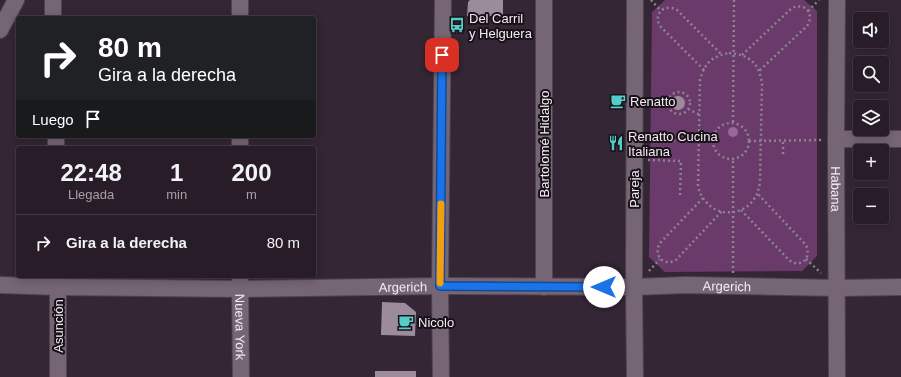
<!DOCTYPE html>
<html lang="es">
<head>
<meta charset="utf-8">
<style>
  :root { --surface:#271c27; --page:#332933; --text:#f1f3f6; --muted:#a4a1a7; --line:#433a44 }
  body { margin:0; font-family:Arial,sans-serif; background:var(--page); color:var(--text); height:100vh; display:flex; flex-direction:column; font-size:15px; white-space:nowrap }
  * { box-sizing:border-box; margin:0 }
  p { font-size:13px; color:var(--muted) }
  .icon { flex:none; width:22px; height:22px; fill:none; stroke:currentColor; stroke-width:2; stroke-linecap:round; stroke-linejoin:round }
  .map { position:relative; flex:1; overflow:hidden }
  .drawer { position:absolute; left:16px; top:146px; width:300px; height:132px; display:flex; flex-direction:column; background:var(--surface); border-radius:4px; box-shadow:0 2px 10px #0003,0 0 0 1px var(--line) }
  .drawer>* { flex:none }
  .banner { position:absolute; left:16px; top:16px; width:300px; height:122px; border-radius:4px; box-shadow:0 2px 10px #0003,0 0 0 1px var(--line); background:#202124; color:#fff; overflow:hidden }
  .fabs { position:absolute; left:853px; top:12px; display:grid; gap:8px }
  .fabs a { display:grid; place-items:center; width:36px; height:36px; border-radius:4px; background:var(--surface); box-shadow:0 2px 10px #0003,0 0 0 1px var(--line); font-size:20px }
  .pin { position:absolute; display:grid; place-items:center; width:34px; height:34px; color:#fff; margin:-17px; border-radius:8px; box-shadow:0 2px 6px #0006 }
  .me { position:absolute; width:44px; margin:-22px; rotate:270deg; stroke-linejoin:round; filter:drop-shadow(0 0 3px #0008) }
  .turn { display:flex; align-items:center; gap:14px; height:84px; padding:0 16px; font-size:18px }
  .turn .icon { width:52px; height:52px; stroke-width:2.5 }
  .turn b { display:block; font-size:28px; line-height:34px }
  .then { display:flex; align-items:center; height:38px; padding:0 16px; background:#0003; gap:8px; font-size:15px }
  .eta { display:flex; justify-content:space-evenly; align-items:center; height:68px; text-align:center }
  .eta b { font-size:24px; font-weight:800; line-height:28px }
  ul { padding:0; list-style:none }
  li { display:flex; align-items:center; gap:12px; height:56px; padding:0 16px; border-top:1px solid var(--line) }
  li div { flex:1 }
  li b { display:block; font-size:15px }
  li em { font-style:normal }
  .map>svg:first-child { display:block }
  .green { fill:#6a3b6a }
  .building { fill:#9c8b9b }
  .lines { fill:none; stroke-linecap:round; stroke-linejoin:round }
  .minor-casing { stroke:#4f444f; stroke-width:18 }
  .path { stroke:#8d828d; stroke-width:2.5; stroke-dasharray:2 3; stroke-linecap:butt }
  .minor { stroke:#756575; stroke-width:16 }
  .tree { fill:#9b679a }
  .route-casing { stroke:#114b97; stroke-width:10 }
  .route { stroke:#1a73e8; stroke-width:7 }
  .slow { stroke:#f59e0b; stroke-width:7 }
  .labels { text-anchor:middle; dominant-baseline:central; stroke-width:4; stroke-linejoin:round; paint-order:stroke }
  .poi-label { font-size:13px; fill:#f4ebf4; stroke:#181118; text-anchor:start }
  .street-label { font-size:13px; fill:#f4ebf4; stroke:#181118 }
</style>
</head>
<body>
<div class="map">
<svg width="901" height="377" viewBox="0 0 901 377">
  <rect width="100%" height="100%" fill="#342634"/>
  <!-- green -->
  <polygon class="green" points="665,0 804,0 817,11 817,256 802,271 665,272 649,257 652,12"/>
  <!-- building -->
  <g class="building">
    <polygon points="470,0 503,0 503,16 467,16 468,2"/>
    <circle cx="678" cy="103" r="7"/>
    <polygon points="382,302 405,303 416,312 415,336 381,335"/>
    <rect x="375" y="371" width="41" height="6"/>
  </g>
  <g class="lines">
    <!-- minor casing -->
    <g class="minor-casing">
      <g id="minor">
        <polyline points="53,0 53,18"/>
        <polyline points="240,0 240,18"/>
        <polyline points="544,0 544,287"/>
        <polyline points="635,0 634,287 635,377"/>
        <path id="s1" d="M837,0l-1,139 1,238"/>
        <polyline points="0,30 16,0"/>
        <polyline points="56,136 56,148"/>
        <polyline points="240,136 240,148"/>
        <polyline points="836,139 901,139"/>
        <path id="s2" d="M240,276l1,101"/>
        <path id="s3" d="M0,285l59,2 181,2 200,-3 194,1 52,-2 151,3 64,-1"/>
        <polyline points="58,377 58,278"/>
        <polyline points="441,377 440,286 443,0"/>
      </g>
    </g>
    <!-- path -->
    <g class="path">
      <polyline points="651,0 661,11"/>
      <polyline points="808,11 819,0"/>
      <path d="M729,53c21,2 30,10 33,31l-2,97c-1,7 -2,13 -6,18 -10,16 -35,18 -47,4 -5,-5 -7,-10 -9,-16l2,-108c6,-17 11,-22 29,-26z"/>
      <path d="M742,55l50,-47c13,-6 23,6 15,18l-48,45"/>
      <path d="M704,70l-44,-44c-7,-12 4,-23 17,-16l45,45"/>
      <circle cx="679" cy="103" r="11"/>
      <polyline points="688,109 700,115"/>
      <polyline points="733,122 734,0"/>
      <circle cx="731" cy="141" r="18"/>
      <polyline points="648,140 713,141"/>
      <polyline points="749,141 823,140"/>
      <polyline points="783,154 783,141"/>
      <polyline points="648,160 681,161 680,197"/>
      <path d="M703,198l-43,45c-7,12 3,24 16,17l46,-49"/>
      <path d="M741,210l48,50c12,9 23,-2 17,-15l-49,-52"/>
      <polyline points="806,259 821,273"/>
      <polyline points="649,271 660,259"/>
      <polyline points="733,273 733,159"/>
    </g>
    <!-- minor -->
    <use href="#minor" class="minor"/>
  </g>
  <!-- trees -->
  <circle class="tree" cx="733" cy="132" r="5"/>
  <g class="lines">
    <!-- route casing -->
    <g class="route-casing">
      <polyline id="route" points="442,55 440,286 604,287"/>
    </g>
    <!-- route -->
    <use href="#route" class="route"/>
    <!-- slow -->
    <polyline class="slow" points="440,283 441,204"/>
  </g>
  <!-- icons -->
  <defs>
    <g id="bus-bare" transform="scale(1.2)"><path d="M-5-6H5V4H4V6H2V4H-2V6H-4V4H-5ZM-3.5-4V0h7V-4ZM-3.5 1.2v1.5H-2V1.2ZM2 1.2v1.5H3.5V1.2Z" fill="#54cdc8" stroke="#181118" stroke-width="2.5" paint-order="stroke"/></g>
    <g id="cafe-bare" transform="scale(1.2)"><path d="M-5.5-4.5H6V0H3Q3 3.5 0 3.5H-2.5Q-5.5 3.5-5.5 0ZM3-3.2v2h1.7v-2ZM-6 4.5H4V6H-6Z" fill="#54cdc8" stroke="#181118" stroke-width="2.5" paint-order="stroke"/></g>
    <g id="restaurant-bare" transform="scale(1.2)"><path d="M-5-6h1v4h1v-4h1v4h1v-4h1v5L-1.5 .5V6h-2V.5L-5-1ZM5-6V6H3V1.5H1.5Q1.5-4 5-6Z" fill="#54cdc8" stroke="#181118" stroke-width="2.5" paint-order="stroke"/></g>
  </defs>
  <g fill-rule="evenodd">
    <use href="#bus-bare" x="457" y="25"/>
    <use href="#cafe-bare" x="618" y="101"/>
    <use href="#restaurant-bare" x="616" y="143"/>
    <use href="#cafe-bare" x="406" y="322"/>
  </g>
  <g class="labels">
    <!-- poi labels -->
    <g class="poi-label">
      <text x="469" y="18">Del Carril<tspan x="469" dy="15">y Helguera</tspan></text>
      <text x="630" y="101">Renatto</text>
      <text x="628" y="136">Renatto Cucina<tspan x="628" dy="15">Italiana</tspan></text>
      <text x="418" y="322">Nicolo</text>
    </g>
    <!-- street labels -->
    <g class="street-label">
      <text transform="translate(544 144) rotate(-90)">Bartolomé Hidalgo</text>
      <text stroke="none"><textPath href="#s1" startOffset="189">Habana</textPath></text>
      <text transform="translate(634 189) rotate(-90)">Pareja</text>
      <text stroke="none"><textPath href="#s3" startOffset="403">Argerich</textPath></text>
      <text stroke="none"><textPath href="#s3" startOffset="727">Argerich</textPath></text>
      <text transform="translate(58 326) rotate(-90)">Asunción</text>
      <text stroke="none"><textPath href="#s2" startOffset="51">Nueva York</textPath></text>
    </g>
  </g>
</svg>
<div class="fabs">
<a><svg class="icon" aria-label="sound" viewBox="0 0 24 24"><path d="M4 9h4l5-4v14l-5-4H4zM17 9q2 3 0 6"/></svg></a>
<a><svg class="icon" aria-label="search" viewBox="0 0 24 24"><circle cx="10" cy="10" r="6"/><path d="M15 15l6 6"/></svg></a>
<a><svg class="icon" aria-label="layers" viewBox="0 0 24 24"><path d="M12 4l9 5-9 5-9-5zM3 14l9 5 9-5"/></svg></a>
<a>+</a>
<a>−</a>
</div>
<div class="pin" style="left:442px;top:55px;background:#d93025"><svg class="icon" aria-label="arrive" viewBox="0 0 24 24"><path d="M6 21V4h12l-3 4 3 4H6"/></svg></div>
<svg class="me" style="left:604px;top:287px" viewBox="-20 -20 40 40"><circle r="19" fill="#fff"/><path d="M0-13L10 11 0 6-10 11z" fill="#1a73e8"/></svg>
<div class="banner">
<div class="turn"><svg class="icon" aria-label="right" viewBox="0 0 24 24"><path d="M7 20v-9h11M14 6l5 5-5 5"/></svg><div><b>80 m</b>Gira a la derecha</div></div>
<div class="then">Luego<svg class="icon" aria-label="arrive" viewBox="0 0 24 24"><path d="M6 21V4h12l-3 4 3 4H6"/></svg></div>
</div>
<section class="drawer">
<div class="eta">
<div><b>22:48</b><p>Llegada</p></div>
<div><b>1</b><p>min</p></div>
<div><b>200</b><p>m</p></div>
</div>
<ul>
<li><svg class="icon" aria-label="right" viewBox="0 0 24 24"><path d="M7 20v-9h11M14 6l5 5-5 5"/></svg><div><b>Gira a la derecha</b></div><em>80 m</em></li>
</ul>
</section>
</div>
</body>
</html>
